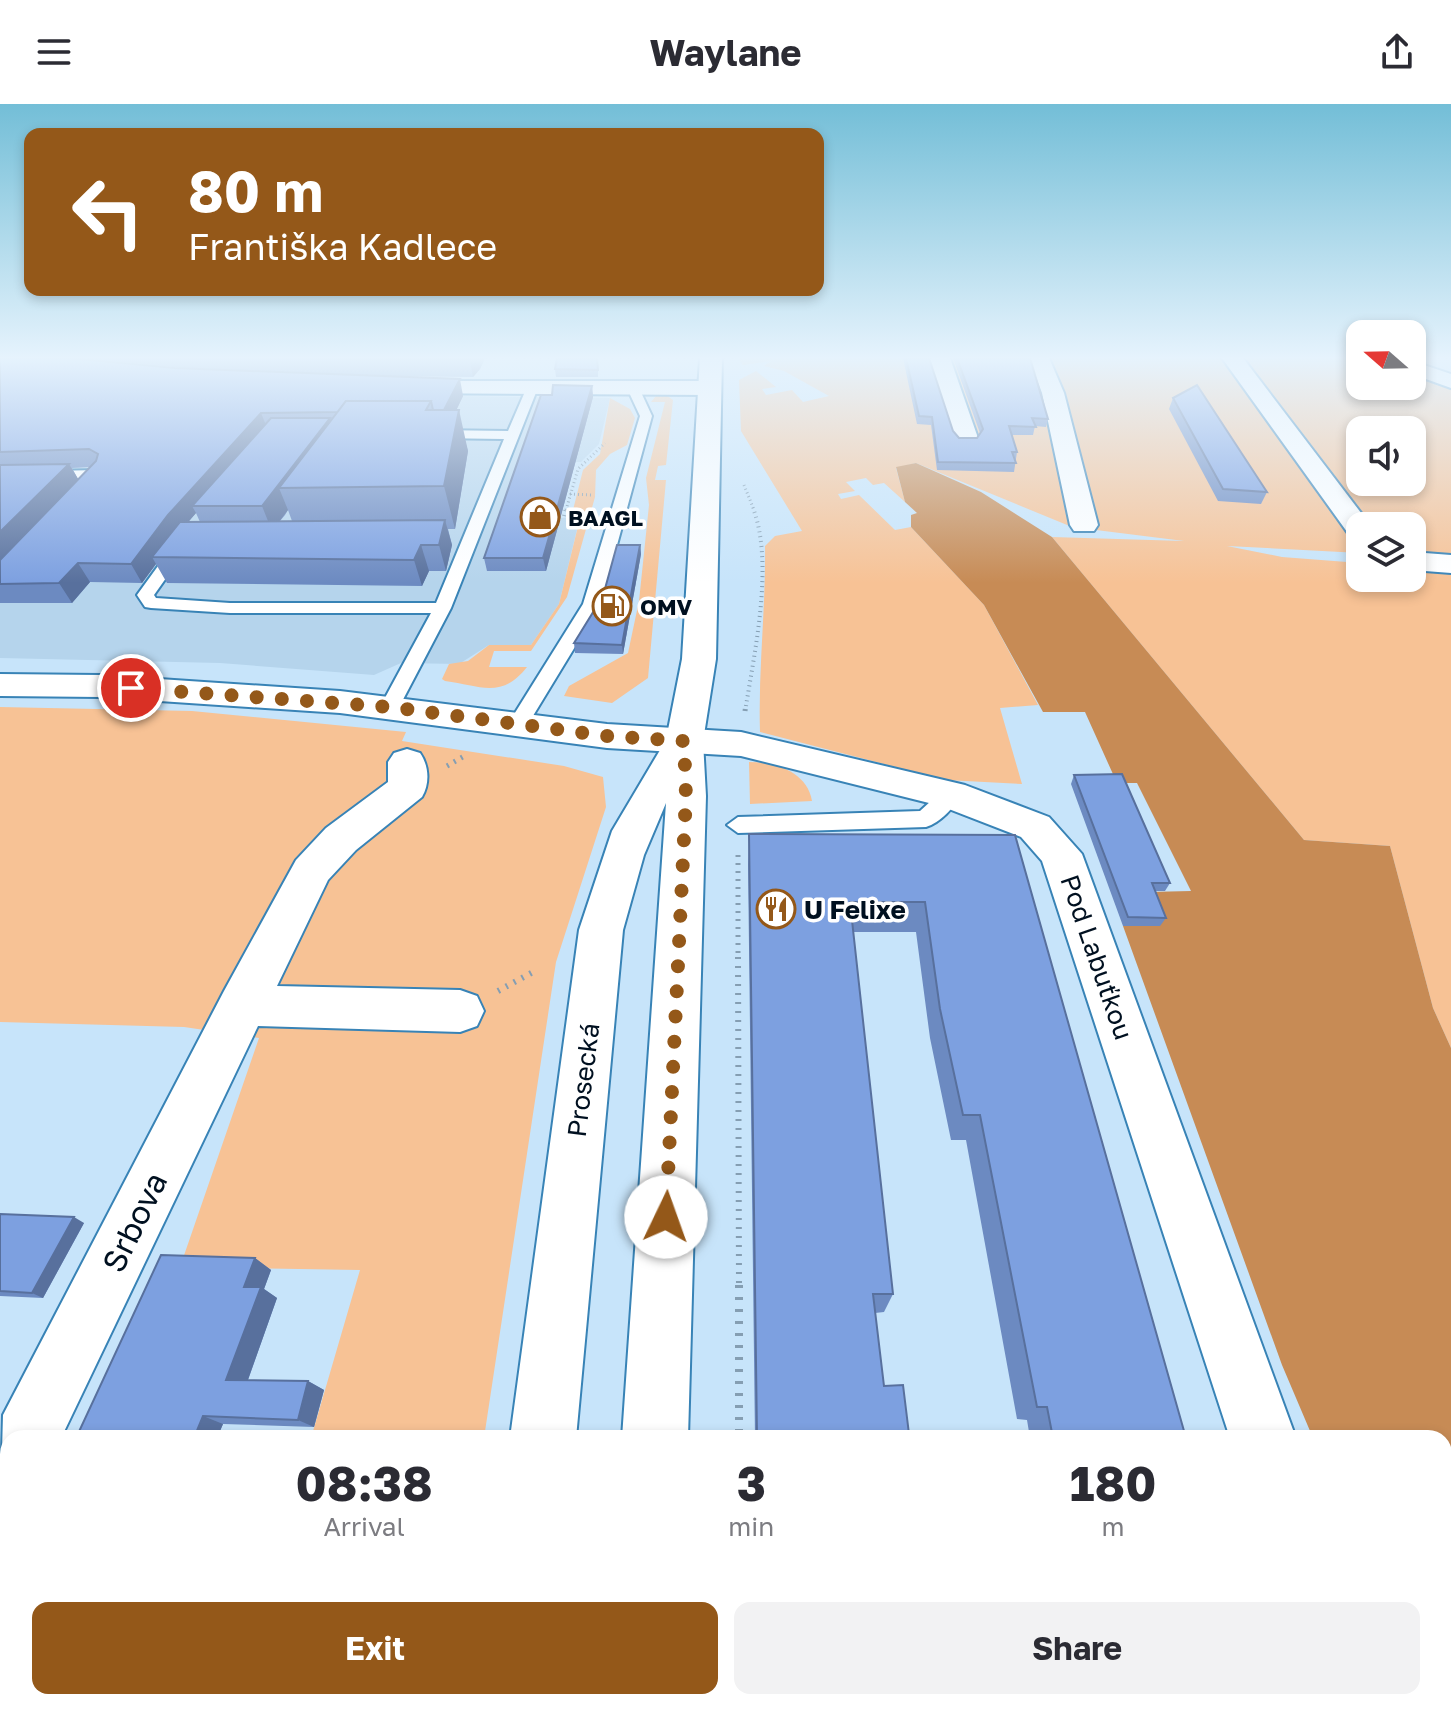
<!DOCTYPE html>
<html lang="en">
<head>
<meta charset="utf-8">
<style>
  :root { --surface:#fff; --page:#f2f2f3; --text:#2b2b33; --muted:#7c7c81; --accent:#945819 }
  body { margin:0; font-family:"Golos Text",sans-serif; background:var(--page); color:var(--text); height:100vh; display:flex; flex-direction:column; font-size:30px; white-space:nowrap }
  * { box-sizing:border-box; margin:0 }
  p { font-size:26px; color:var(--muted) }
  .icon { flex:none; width:44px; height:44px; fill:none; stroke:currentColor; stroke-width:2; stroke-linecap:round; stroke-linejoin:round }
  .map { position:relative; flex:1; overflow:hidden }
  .side { position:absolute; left:0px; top:1326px; width:1452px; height:280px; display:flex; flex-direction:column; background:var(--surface); border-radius:24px 24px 0 0; box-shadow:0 4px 12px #0003 }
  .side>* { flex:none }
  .hud { position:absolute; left:24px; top:24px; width:800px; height:168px; border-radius:16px; box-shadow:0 4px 12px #0003; background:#945819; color:#fff; overflow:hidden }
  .needle { width:52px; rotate:290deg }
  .buttons { position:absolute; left:1346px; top:216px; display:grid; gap:16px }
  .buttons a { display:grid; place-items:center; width:80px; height:80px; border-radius:16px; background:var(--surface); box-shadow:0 4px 12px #0003; font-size:40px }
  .pin { position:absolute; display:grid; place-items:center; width:68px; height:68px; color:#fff; margin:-34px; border:4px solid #fff; border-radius:50%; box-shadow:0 2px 8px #0007 }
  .me { position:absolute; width:88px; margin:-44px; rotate:3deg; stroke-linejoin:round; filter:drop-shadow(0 0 6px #0008) }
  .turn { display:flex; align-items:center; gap:28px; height:168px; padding:0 32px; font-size:36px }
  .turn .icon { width:104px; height:104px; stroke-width:2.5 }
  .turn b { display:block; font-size:56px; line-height:68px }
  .eta { display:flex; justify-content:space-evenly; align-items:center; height:136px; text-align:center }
  .eta b { font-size:48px; font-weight:700; line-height:56px }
  .action { display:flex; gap:16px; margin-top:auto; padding:16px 32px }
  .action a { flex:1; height:92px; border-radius:16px; background:var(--accent); color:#fff; font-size:32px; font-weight:700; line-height:92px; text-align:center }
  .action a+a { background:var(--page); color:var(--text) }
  header { display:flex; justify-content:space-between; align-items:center; height:104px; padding:0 32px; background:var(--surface); font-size:36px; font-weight:700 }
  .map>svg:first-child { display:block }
  .built { fill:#b5d4ec }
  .green { fill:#f7c295; fill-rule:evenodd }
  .forest { fill:#c78b55 }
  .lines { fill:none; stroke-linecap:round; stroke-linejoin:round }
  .lane-casing { stroke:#3883b6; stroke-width:4 }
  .street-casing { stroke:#3883b6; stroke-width:4 }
  .secondary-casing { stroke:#3883b6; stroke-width:4 }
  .primary-casing { stroke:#a18290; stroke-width:4 }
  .path-far4 { stroke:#859eb2; stroke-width:3; stroke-dasharray:1 3; stroke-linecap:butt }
  .path-far3 { stroke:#859eb2; stroke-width:4; stroke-dasharray:1 4; stroke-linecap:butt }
  .path-far2 { stroke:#859eb2; stroke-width:5; stroke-dasharray:2 6; stroke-linecap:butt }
  .path-far1 { stroke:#859eb2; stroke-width:6; stroke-dasharray:2 7; stroke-linecap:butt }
  .path { stroke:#859eb2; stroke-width:8; stroke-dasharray:3 9; stroke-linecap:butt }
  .lane { fill:#fff; fill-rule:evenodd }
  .street { fill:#fff; fill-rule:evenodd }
  .secondary { fill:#fff; fill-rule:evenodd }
  .primary { fill:#fbd9e1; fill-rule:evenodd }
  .wall { fill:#6c8ac1; fill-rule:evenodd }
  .shaded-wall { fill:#58709d }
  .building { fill:#7da0e0; stroke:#58709d; stroke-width:2 }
  .route { stroke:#945819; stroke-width:14; stroke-dasharray:0 25.2 }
  .labels { text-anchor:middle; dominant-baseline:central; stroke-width:7; stroke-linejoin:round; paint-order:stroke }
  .far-poi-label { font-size:22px; font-weight:bold; fill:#001020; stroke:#fff; text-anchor:start }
  .poi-label { font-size:26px; font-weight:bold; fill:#001020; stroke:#fff; text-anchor:start }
  .street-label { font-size:26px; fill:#001020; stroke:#fff }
  .near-street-label { font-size:32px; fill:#001020; stroke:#fff }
</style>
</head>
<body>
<header><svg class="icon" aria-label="menu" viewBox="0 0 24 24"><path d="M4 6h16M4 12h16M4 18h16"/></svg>Waylane<svg class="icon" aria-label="share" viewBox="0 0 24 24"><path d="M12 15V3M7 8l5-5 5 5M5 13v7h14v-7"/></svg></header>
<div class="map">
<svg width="1451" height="1606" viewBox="0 0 1451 1606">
  <rect width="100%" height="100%" fill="#c7e4fa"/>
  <!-- built -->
  <polygon class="built" points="0,272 294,290 610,294 599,340 581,358 574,358 560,414 580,413 559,500 531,541 489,541 459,560 401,559 374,571 220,559 0,554"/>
  <!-- green -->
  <g class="green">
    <path d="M738,254h622v28h52v-14l39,14v172l-39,-2v-30h-52v27l-133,-7 55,11 78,6v15h52v-11l39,3v478l-18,-40 -43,-162 -86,-6 -252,-303 132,4 -112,-14 -156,-64 -20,5 9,34 -21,-19 -11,2 -7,-7 -20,4 9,9 -17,3 3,5 18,-4 36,35 16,-3 73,78 54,100 -38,3 22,76 -76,-4 -186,-48c-2,-63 6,-124 5,-186l10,-10 27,-5 -61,-100 -2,-51 17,-9 20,16 -14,2 4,6 26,-5 11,12 26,-6 -45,-25 -20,-5 7,-5 -28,4zM1360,326h52v52h-52z"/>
    <polygon points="666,291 673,296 666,361 658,362 655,376 666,376 648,574 612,599 564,592 569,582 628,549 639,497 649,401 646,374 665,298 651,298 656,292"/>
    <path d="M610,294l20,11 5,9 -8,27 -17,9 -14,16 -1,27 -28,100 -36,54h-37l-5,16h38c-25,32 -46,19 -82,14l-3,-2 7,-15 19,-3 21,-16h42l28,-41 21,-86h-9l12,-48 17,-16z"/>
    <polygon points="0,603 192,607 406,628 402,637 564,662 603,673 606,703 556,858 484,1334 311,1334 360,1166 180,1163 259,934 184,923 0,918"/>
    <path d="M749,658c27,0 58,10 63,39l-62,3z"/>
    <polygon points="1444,1558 1451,1561 1451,1606 883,1606 885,1598 1444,1598"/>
    <polygon points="233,1598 469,1598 467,1606 231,1606"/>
  </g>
  <!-- forest -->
  <polygon class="forest" points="916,359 981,388 1052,433 1304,736 1390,742 1433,904 1451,944 1451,1474 1444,1470 1444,1334 1313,1334 1282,1261 1123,822 1148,788 1191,787 1137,679 1117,679 1085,608 1043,608 984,501 911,423 911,411 917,409 905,398 896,363"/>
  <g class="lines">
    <!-- lane casing -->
    <g class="lane-casing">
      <g id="lane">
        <polygon points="633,280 639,284 652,312 601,500 525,625 511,625 508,620 583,500 640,312 627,284"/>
        <polygon points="527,283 537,286 451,504 397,607 383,607 380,603 431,509 230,509 151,504 145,503 137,491 174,440 180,438 188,443 154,491 156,494 230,499 436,499 504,335 434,334 427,330 434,326 508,327"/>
        <polygon points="99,366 106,370 89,384 82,380 86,375 0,376 0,368"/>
        <path d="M951,684l8,2 3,5c-8,12 -22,28 -36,32l-188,6 -11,-8 11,-8 182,-6 23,-21z"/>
      </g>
    </g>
    <!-- street casing -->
    <g class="street-casing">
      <g id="street">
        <polygon points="929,254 950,254 978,334 975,339 957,339 954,334"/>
        <polygon points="1029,254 1049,254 1064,289 1098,421 1094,427 1074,427 1070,421 1042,289"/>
        <polygon points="1222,254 1243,254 1371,422 1360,422 1360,435 1350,432"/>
        <polygon points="1412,257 1451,270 1451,284 1412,270"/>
        <polygon points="401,277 710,277 721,284 710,291 393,289 390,284 393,279"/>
        <polygon points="1412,448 1451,451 1451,469 1412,466"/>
        <polygon points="0,570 100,571 340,587 607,620 741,628 965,681 1049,713 1082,750 1296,1334 1230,1334 1042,757 1021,733 941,702 741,652 607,644 340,609 100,593 0,592"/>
        <path d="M407,645l13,4c9,13 10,30 2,44l-66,53 -28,30 -51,106 183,4 17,6 7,15 -7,15 -17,6 -202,-6 -197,412h-53v84l-8,3 3,-110 221,-424 72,-131 30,-32 62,-46v-20l6,-9z"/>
        <polygon points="1444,1465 1451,1467 1451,1541 1444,1538"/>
      </g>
    </g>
    <!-- secondary casing -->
    <g class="secondary-casing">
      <g id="secondary">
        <polygon points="700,254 722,254 716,555 703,637 706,692 688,1334 622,1334 666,699 644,751 623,826 576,1334 510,1334 579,826 612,727 666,636 682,555"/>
        <polygon points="502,1598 578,1598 579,1606 501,1606"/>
        <polygon points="614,1598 690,1598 691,1606 613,1606"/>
      </g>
    </g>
    <!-- primary casing -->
    <g class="primary-casing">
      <polygon id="primary" points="721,1598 800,1598 804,1606 724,1606"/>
    </g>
    <!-- path-far4 -->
    <g class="path-far4">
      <polyline points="744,381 754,406"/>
      <polyline points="570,390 591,391"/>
      <polyline points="566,406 578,365 605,339"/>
    </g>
    <!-- path-far3 -->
    <g class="path-far3">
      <polyline points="564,412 566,404"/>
      <path d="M746,602c9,-57 28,-143 7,-198"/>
    </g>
    <!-- path-far2 -->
    <g class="path-far2">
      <polyline points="745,607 746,600"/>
      <polyline points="447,662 466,651"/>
      <polyline points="738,751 738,855"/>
    </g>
    <!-- path-far1 -->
    <g class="path-far1">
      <polyline points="738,853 739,1183"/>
      <polyline points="498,887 533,868"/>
    </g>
    <!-- path -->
    <g class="path">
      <polyline points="739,1181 739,1334"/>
      <polyline points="982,1598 999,1606"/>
      <polyline points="1298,1598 1300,1606"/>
      <polyline points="1442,1598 1449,1606"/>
      <polyline points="1180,1606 1183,1598"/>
    </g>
    <!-- lane -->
    <use href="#lane" class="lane"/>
    <!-- street -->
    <use href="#street" class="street"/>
    <!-- secondary -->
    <use href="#secondary" class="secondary"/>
    <!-- primary -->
    <use href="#primary" class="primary"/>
  </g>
  <!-- wall -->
  <g class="wall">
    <path d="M0,254l175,10h8l-100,-10h402l-5,11 -7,8 -97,-1 87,20 -7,14 12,41 -13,78h-7l4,16 -6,26h-17l-7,15 -255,-3 -11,-19 -14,19 -52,-1 -18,21h-72zM90,363l-12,12 -6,-11zM288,406l4,11h-12l5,-6zM196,409l4,9h-12z"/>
    <polygon points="557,254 598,254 598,273 556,273 555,265"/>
    <polygon points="903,254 929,254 953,327 959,334 977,334 980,329 953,254 1030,254 1048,315 1046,323 1035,322 1033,331 1011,331 1017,348 1014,368 937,366 931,321 917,320"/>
    <polygon points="592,282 593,293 546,467 487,467 484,454 552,291"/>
    <polygon points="1173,294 1267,388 1261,400 1218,397 1169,305"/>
    <polygon points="640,441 641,450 623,550 575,549 574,539"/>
    <polygon points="1074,671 1170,779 1165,787 1155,787 1166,814 1160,822 1123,822 1071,680"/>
    <polygon points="749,730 1015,731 1186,1334 1030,1334 1027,1316 1017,1315 966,1036 951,1036 930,934 916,828 853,828 893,1190 884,1208 875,1209 884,1282 909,1330 905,1334 755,1334 748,761"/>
    <polygon points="0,1110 84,1119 43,1194 0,1192"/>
    <polygon points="255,1154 271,1166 264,1185 277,1194 248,1276 308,1277 324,1286 314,1323 223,1320 217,1334 76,1334"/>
  </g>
  <!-- shaded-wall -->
  <g class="shaded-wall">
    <polygon points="472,254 485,254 480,265 473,273 470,256"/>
    <polygon points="460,275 463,292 448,324 444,307"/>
    <polygon points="592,282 593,293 546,467 543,454"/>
    <polygon points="459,306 468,347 455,425 444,382"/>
    <polygon points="261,309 268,326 192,402 196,409 178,430 152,453 156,460 142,479 131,460 168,411"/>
    <polygon points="330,314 338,338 279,384 288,406 272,427 262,402"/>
    <polygon points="69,360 80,378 0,460 0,428"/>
    <polygon points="445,416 452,441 446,467 439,441"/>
    <polygon points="421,441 429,467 422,482 414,456"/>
    <polygon points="640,441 641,450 623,550 622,541"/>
    <polygon points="78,459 90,478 72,499 59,479"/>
    <polygon points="74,1113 84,1119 43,1194 32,1189"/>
    <polygon points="255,1154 271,1166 264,1185 277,1194 245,1284 226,1276 244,1183"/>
    <polygon points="308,1277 324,1286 314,1323 298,1316"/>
    <polygon points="203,1312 223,1320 217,1334 194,1334"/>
    <polygon points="37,1598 66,1598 65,1600 34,1604"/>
    <polygon points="312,1598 320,1598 318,1606 310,1606"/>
  </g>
  <!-- building -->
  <g class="building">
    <polygon points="0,254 70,254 175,264 460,275 444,306 433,306 431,297 346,297 338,308 261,309 168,411 131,460 78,459 59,479 0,480 0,456 96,357 98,350 89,345 0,348"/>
    <polygon points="311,254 472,254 470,256 353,256"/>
    <polygon points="557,254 597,254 598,266 555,265"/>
    <polygon points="906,254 929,254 953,327 959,334 977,334 983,325 957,254 1030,254 1048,315 1032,314 1036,323 1009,322 1017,348 1012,348 1016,359 938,358 932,313 919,312"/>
    <polygon points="553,281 592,282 543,454 484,454 541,291 552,291"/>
    <polygon points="1197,281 1267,388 1223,385 1173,294"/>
    <polygon points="346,297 431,297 426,306 459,306 444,382 279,384"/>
    <polygon points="271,314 330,314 262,402 192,402"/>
    <polygon points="69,360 0,428 0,361"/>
    <polygon points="445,416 439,441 421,441 414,456 152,453 180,418"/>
    <polygon points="617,441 640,441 622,541 574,539 603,492"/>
    <polygon points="1122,670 1170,779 1152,779 1166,814 1128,813 1074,671"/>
    <polygon points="749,730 1015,731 1186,1334 1053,1334 1047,1303 1037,1303 980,1011 963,1011 940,905 925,798 850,798 893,1190 873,1190 884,1282 903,1281 909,1330 890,1331 890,1334 757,1334"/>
    <polygon points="0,1110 74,1113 32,1189 0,1187"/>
    <polygon points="161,1151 255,1154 244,1183 261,1183 226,1276 308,1277 298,1316 203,1312 194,1334 76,1334"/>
    <polygon points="8,1479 8,1598 37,1598 34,1604 0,1606 0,1497"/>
    <polygon points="271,1598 312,1598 310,1606 269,1606"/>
  </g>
  <!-- sky -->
  <linearGradient id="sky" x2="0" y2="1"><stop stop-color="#73bed7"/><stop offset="0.53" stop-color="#e6f3fd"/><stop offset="1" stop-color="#e6f3fd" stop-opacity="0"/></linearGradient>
  <rect width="1451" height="479" fill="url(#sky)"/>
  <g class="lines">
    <!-- route -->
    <polyline class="route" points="131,584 390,603 607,632 684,637 686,692 666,1113"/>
  </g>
  <!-- icons -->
  <defs>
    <g id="shop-ring" transform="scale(2)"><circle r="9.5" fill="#fff" stroke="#945819" stroke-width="1.5"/><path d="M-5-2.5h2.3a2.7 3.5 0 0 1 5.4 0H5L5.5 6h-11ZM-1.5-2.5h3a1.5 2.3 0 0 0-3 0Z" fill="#945819"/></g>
    <g id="fuel-ring" transform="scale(2)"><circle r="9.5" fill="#fff" stroke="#945819" stroke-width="1.5"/><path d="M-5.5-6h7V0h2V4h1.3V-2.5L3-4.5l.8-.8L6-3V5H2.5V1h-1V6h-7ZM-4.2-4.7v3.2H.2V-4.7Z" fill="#945819"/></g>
    <g id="restaurant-ring" transform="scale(2)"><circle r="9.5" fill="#fff" stroke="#945819" stroke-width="1.5"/><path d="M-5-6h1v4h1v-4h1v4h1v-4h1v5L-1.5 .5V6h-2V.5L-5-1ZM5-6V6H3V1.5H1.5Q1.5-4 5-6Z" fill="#945819"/></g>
  </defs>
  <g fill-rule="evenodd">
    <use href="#shop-ring" x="540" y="413"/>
    <use href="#fuel-ring" x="612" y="502"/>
    <use href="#restaurant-ring" x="776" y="805"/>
  </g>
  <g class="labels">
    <!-- far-poi labels -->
    <g class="far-poi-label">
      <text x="568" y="413">BAAGL</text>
      <text x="640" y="502">OMV</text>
    </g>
    <!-- poi labels -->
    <g class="poi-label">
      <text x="804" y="805">U Felixe</text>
    </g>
    <!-- street labels -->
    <g class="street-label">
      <text transform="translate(1097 853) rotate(71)">Pod Labuťkou</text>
      <text transform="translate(583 976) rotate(-83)">Prosecká</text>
    </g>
    <!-- near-street labels -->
    <g class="near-street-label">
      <text transform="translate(134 1118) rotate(-64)">Srbova</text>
    </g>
  </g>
</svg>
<div class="buttons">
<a><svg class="needle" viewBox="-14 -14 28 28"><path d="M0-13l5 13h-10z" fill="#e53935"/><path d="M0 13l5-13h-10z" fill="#7c7c81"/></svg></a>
<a><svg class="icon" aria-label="sound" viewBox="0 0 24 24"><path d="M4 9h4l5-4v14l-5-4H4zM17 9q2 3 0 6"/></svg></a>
<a><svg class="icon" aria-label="layers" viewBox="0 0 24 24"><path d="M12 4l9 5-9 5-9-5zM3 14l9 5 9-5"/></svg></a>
</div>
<div class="pin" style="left:131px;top:584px;background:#d93025"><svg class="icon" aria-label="arrive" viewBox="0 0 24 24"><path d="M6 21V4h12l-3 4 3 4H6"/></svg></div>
<svg class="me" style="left:666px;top:1113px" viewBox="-20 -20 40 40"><circle r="19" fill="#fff"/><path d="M0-13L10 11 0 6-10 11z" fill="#945819"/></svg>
<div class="hud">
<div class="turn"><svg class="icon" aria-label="left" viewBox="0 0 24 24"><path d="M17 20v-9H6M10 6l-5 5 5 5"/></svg><div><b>80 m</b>Františka Kadlece</div></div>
</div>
<section class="side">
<div class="eta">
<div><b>08:38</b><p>Arrival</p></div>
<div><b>3</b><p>min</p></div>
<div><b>180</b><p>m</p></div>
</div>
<div class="action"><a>Exit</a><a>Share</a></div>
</section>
</div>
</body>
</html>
